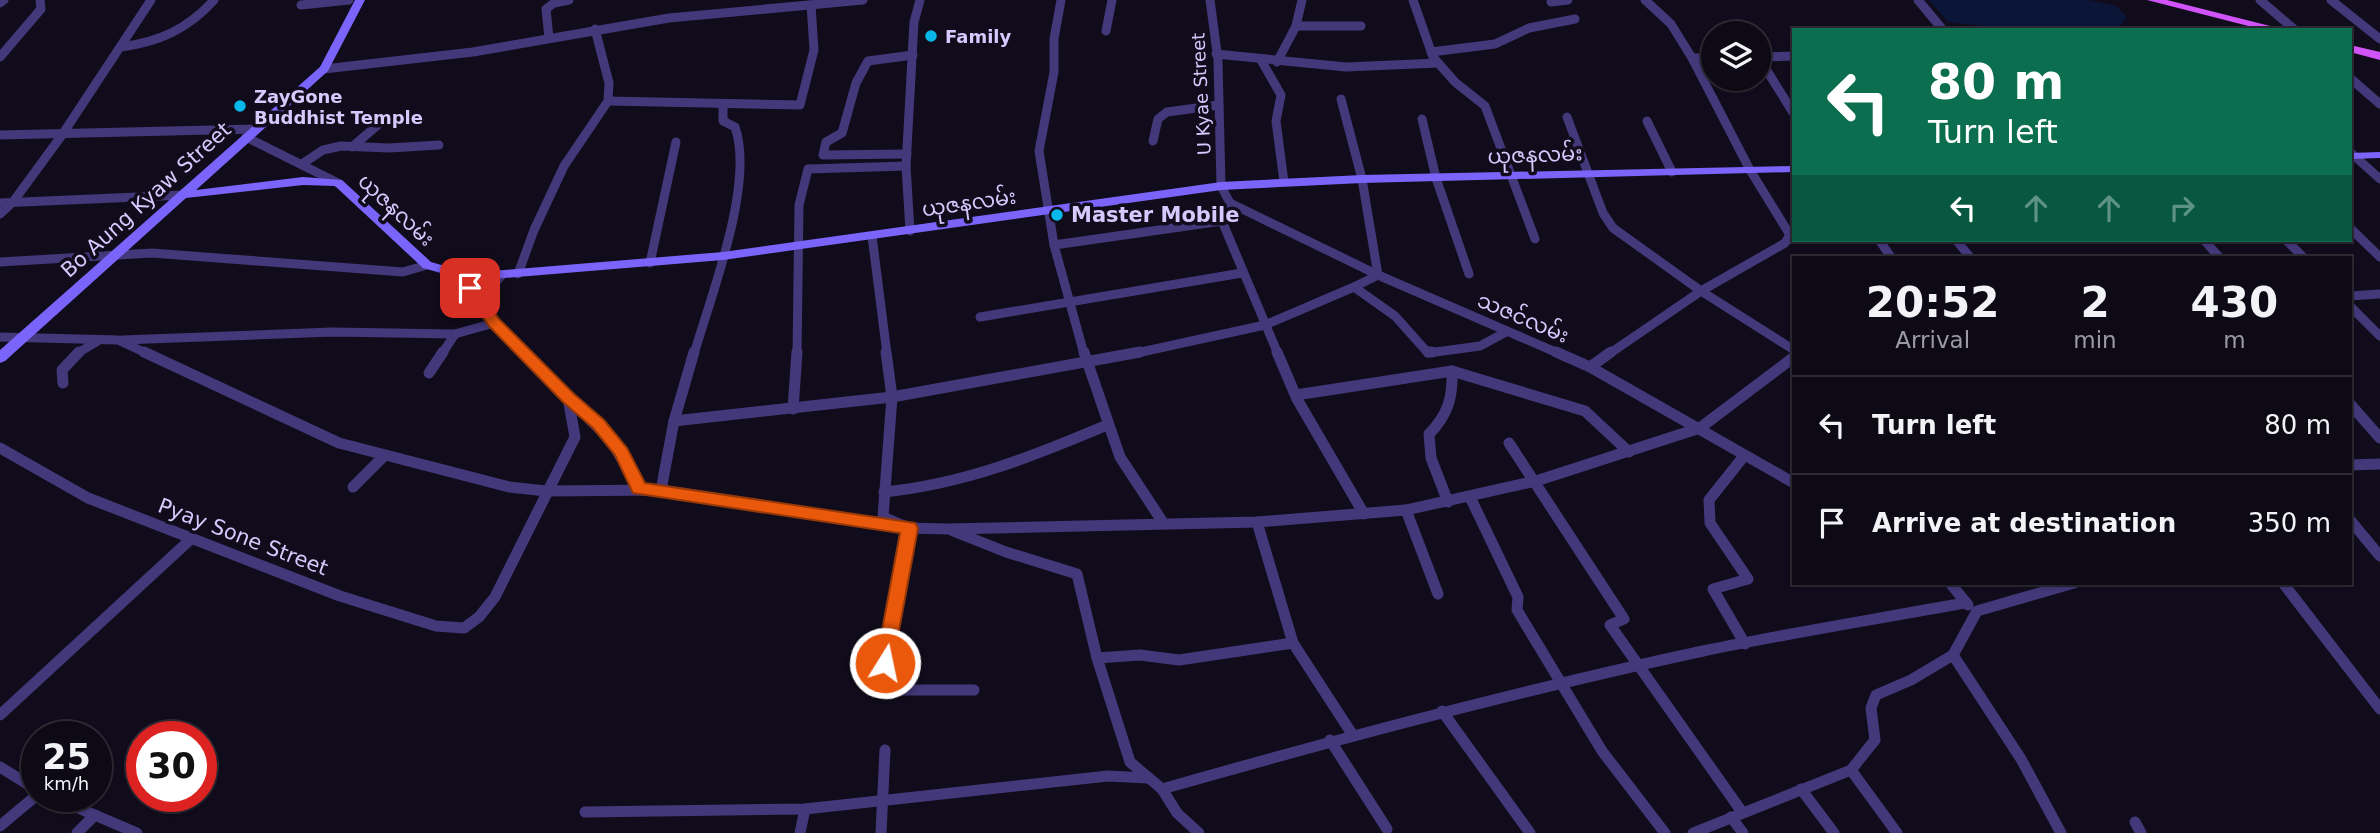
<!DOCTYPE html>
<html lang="en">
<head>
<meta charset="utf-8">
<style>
  :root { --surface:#0d0915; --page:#16121e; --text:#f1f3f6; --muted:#9a9aa0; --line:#2d2a34 }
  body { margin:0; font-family:"DejaVu Sans","Noto Sans Myanmar",sans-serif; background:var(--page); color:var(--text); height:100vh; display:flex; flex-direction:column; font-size:26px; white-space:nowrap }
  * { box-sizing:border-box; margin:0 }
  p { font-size:23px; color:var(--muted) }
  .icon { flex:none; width:38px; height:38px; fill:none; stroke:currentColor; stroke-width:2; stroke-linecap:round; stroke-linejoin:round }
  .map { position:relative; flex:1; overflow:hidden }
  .sheet { position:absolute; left:1792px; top:256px; width:560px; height:329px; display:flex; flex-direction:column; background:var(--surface); border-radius:0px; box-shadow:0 2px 5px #0004,0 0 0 2px var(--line) }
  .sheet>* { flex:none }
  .hud { position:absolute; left:1792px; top:28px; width:560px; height:214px; border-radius:0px; box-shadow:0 2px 5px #0004,0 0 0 2px var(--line); background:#0b6e4f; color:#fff; overflow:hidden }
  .tools { position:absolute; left:1701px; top:21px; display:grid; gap:14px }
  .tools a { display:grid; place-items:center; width:70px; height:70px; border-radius:50%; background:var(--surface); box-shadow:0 2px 5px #0004,0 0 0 2px var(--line); font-size:35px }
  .speed { position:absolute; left:21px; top:721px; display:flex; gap:14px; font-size:35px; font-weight:700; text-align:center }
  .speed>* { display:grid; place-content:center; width:91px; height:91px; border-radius:50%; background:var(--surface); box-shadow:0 2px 5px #0004,0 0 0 2px var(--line); line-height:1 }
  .speed small { font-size:18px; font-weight:400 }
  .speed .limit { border:10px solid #d22; background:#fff; color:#111 }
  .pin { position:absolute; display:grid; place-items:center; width:60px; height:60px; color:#fff; margin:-30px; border-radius:14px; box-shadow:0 4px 10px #0006 }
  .me { position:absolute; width:77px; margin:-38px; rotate:10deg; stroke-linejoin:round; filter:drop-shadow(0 0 5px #0008) }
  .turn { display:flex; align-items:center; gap:24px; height:147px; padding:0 21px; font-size:32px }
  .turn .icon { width:91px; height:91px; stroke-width:2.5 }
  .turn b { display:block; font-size:49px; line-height:60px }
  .lanes { display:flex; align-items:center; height:66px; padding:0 21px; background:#0003; justify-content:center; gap:35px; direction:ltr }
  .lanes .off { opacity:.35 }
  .eta { display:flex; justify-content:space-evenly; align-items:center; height:119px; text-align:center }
  .eta b { font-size:42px; font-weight:700; line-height:49px }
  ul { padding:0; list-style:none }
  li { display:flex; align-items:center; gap:21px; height:98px; padding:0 21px; border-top:2px solid var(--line) }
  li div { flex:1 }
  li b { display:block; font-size:26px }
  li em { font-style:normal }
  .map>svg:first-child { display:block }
  .water { fill:#0a1537 }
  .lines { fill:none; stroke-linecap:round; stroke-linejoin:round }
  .street-far1 { stroke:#43387a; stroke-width:9 }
  .street { stroke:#43387a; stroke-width:11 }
  .secondary { fill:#7a64fa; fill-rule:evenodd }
  .primary { fill:#d054f9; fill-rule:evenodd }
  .route { fill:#ea580c; stroke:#983908; stroke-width:2 }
  .poi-dot { fill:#08b8eb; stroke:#110c1c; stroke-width:2.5 }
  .labels { text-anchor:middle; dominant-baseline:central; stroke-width:7; stroke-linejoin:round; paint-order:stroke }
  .far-poi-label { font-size:18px; font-weight:bold; fill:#d6c9fd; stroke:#110c1c; text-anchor:start }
  .far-street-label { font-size:18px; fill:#d6c9fd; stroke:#110c1c }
  .street-label { font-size:21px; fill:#d6c9fd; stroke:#110c1c }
  .poi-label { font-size:21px; font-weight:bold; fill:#d6c9fd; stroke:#110c1c; text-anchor:start }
</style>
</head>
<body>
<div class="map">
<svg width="2380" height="833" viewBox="0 0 2380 833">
  <rect width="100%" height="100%" fill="#110c1c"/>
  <!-- water -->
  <polygon class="water" points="1929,0 2089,0 2116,6 2127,17 2118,30 2016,30 1948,22"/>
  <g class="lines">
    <!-- street-far1 -->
    <g class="street-far1">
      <polyline points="1061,0 1054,39 1054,72 1039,151 1054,245 1084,354"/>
      <polyline points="1210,0 1218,60 1221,186 1230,203 1222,221 1278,354"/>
      <polyline points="1413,0 1433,57 1455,82 1485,106 1535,239"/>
      <polyline points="1918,0 1943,30"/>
      <polyline points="2260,0 2295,30"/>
      <polyline points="2331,0 2380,39"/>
      <polyline points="1551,2 1568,0"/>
      <polyline points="0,3 4,0"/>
      <polyline points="301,5 349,0"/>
      <polyline points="1737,24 1743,33"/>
      <polyline points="1296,26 1361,26"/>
      <polyline points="1106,31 1112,0"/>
      <polyline points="549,38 546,9 554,3 569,0"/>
      <path d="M121,47c38,-5 67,-18 93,-47"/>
      <polyline points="1431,52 1495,44 1529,28 1575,19"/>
      <polyline points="1216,54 1346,67 1438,63"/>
      <polyline points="0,57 41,9 40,0"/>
      <polyline points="1759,57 1794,56"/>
      <polyline points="1692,58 1713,58"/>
      <polyline points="1759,58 1794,114"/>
      <polyline points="1261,60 1281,95 1276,121 1284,182"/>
      <polyline points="1277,62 1296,26 1302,0"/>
      <polyline points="324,69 473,52 669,18 863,0"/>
      <polyline points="2350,78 2380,104"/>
      <polyline points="1341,99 1362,179 1378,275 1354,287"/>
      <polyline points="608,101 800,105 814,50 811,5"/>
      <polyline points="1567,117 1603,213 1613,228 1701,291 1794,350"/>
      <polyline points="1422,119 1436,178 1469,274"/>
      <polyline points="1647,121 1672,172"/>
      <polyline points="0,135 255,129"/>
      <polyline points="246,137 338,183"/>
      <polyline points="1153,141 1158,119 1167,112 1219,105"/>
      <polyline points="352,147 379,124"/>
      <polyline points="2350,152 2380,179"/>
      <polyline points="907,154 823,155 826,142 842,133 856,83 868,61 913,55"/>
      <polyline points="302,164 323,150 341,146 389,148 439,145"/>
      <polyline points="0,203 183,195"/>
      <polyline points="1230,203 1378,275 1560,354"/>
      <polyline points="0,214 13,202 62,135 151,0"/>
      <polyline points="2350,228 2380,257"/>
      <polyline points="910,231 906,166 914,22 920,0"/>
      <polyline points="872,236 887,354"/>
      <polyline points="1879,240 1891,257"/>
      <polyline points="1956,240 1970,257"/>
      <polyline points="2204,240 2219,257"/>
      <polyline points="2286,240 2303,257"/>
      <polyline points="1054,245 1222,221"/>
      <polyline points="0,262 152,253 403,272 427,265"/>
      <polyline points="650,263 676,142"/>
      <polyline points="518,274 534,230 564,166 608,101 609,83 595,29"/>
      <polyline points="462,275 479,301"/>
      <polyline points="2350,296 2380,294"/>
      <polyline points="2350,306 2380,336"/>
      <polyline points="980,317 1242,273"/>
      <polyline points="494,323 525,354"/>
      <polyline points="0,337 118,340 148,354"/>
      <polyline points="122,340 332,332 455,334 494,323 479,301 502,275"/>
      <polyline points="76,354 98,341"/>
      <polyline points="442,354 455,334"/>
      <path d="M694,354c17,-58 61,-171 41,-227l-12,-6v-16"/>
      <polyline points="797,354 799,205 808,169 906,166"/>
      <polyline points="1132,354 1265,325 1354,287 1395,316 1428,353 1480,346 1506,332"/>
      <polyline points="1609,354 1701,291 1785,243 1790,235 1750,170 1692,58 1671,24 1645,0"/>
    </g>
    <!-- street -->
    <g class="street">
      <polyline points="144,352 339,443 509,487 546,491 661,490 909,528 947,529 1257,522 1406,510 1536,481 1700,428 1794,357"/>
      <polyline points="886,352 892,397 883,517 909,528 880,690 974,690"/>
      <polyline points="1084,352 1120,457 1164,524"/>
      <polyline points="1277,352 1297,399 1364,514"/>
      <polyline points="1428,352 1432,352"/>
      <polyline points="1556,352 1590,367 1794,483"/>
      <polyline points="1590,367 1611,352"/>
      <polyline points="429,373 443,352"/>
      <polyline points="63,383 62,370 79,352"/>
      <polyline points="1296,395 1452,371 1585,411 1629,452"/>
      <polyline points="568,398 610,439 639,488"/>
      <polyline points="2350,404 2380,438"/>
      <polyline points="793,409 797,352"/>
      <polyline points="674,421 892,397 1140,352"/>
      <polyline points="1509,443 1624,619 1610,625 1742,812"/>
      <polyline points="0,448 88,498 340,596 436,626 464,628 479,617 495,597 575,437 568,398 523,352"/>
      <polyline points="1744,456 1709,500 1710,523 1748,579 1713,589 1745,644"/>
      <polyline points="2350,465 2380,464"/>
      <polyline points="353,487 384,456"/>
      <polyline points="661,490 674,421 694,352"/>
      <path d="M884,492c80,-8 150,-36 223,-67"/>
      <polyline points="1470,497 1518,597 1517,610 1602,751 1665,833"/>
      <path d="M1448,502l-17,-44 -2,-24c19,-19 24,-37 23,-63"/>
      <polyline points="1406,510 1438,594"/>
      <polyline points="2350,520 2380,556"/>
      <polyline points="1257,522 1293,643 1352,734"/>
      <polyline points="953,531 1006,552 1077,574 1097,658 1130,762 1162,789 1177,813 1199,833"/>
      <polyline points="1950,583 1968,605"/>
      <polyline points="2283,583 2380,709"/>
      <polyline points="1953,655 2021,759 2061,833"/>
      <polyline points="1097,658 1140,655 1179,660 1293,643"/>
      <polyline points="1442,711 1530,833"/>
      <polyline points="0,715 192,538"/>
      <polyline points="1330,740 1387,829"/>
      <polyline points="0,767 37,790"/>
      <polyline points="1851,770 1875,740 1871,708 1876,695 1911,680 1953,655 1977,611 2074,583"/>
      <path d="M1162,789c179,-51 359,-99 541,-138 86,-18 174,-32 261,-48"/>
      <polyline points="1801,789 1834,833"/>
      <polyline points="50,796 137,833"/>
      <polyline points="585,812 805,809 1108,776 1148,778"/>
      <polyline points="1731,817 1743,833"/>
      <polyline points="2135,822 2141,833"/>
      <polyline points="0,826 37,795"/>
      <polyline points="77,833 95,815"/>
      <polyline points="800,833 805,809"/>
      <polyline points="881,833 885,750"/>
      <polyline points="1693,833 1851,770 1897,833"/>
    </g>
    <!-- secondary -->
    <g class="secondary">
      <polygon points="355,0 365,0 328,71 196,190 303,177 342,180 431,262 462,271 481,272 723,252 1221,182 1362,175 1794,166 1794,172 1362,183 1221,190 723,260 481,280 462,279 423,268 335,186 303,185 186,198 5,361 0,363 0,350 320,67"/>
      <polygon points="2380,152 2380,158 2350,159 2350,153"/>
    </g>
    <!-- primary -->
    <g class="primary">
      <polygon points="2147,0 2167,0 2286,30 2264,30"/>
      <polygon points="2350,45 2380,52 2380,60 2350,52"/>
    </g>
  </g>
  <!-- route -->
  <polygon class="route" points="470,283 476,285 499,319 574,394 604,420 627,448 645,483 915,523 918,528 892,668 885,671 879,668 876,663 900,533 633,493 615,455 593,428 563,402 489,326 463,288"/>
  <!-- markers -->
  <g class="poi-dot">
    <circle cx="931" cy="36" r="7"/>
    <circle cx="240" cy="106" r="7"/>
    <circle cx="1057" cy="215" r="7"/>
  </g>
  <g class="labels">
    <!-- far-poi labels -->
    <g class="far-poi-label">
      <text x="945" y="36">Family</text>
      <text x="254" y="96">ZayGone<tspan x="254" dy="21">Buddhist Temple</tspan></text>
    </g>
    <!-- far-street labels -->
    <g class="far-street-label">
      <text transform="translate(1201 94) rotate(-93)">U Kyae Street</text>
    </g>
    <!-- street labels -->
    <g class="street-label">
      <text transform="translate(1535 155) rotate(-2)">ယုဇနလမ်း</text>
      <text transform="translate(146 200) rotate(-42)">Bo Aung Kyaw Street</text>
      <text transform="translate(969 203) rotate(-8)">ယုဇနလမ်း</text>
      <text transform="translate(396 210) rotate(43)">ယုဇနလမ်း</text>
      <text transform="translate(1523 318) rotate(23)">သဇင်လမ်း</text>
      <text transform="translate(243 537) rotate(21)">Pyay Sone Street</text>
    </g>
    <!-- poi labels -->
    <g class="poi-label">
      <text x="1071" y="215">Master Mobile</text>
    </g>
  </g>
</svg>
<div class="tools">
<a><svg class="icon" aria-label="layers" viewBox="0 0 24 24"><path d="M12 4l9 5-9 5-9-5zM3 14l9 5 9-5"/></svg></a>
</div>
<div class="speed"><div>25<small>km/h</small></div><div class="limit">30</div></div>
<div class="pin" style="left:470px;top:288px;background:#d93025"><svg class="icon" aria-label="arrive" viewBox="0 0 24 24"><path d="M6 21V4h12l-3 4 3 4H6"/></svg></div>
<svg class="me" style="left:885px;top:663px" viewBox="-20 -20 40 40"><circle r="17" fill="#ea580c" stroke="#fff" stroke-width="3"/><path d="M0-11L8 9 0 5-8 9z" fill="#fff"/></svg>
<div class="hud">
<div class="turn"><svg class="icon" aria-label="left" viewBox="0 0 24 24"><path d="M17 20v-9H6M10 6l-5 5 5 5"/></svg><div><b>80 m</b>Turn left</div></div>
<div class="lanes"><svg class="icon" aria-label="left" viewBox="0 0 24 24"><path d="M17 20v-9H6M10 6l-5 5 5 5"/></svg><svg class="icon off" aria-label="ahead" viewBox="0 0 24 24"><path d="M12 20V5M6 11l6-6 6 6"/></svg><svg class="icon off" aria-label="ahead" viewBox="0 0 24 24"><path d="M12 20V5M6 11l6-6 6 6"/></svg><svg class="icon off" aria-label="right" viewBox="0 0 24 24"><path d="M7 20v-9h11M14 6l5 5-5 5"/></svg></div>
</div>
<section class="sheet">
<div class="eta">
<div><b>20:52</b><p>Arrival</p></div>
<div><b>2</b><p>min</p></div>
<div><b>430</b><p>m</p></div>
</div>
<ul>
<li><svg class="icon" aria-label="left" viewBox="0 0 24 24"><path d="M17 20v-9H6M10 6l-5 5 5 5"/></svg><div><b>Turn left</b></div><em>80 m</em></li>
<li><svg class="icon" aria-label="arrive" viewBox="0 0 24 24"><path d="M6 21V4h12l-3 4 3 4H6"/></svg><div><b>Arrive at destination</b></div><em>350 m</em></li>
</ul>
</section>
</div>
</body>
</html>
